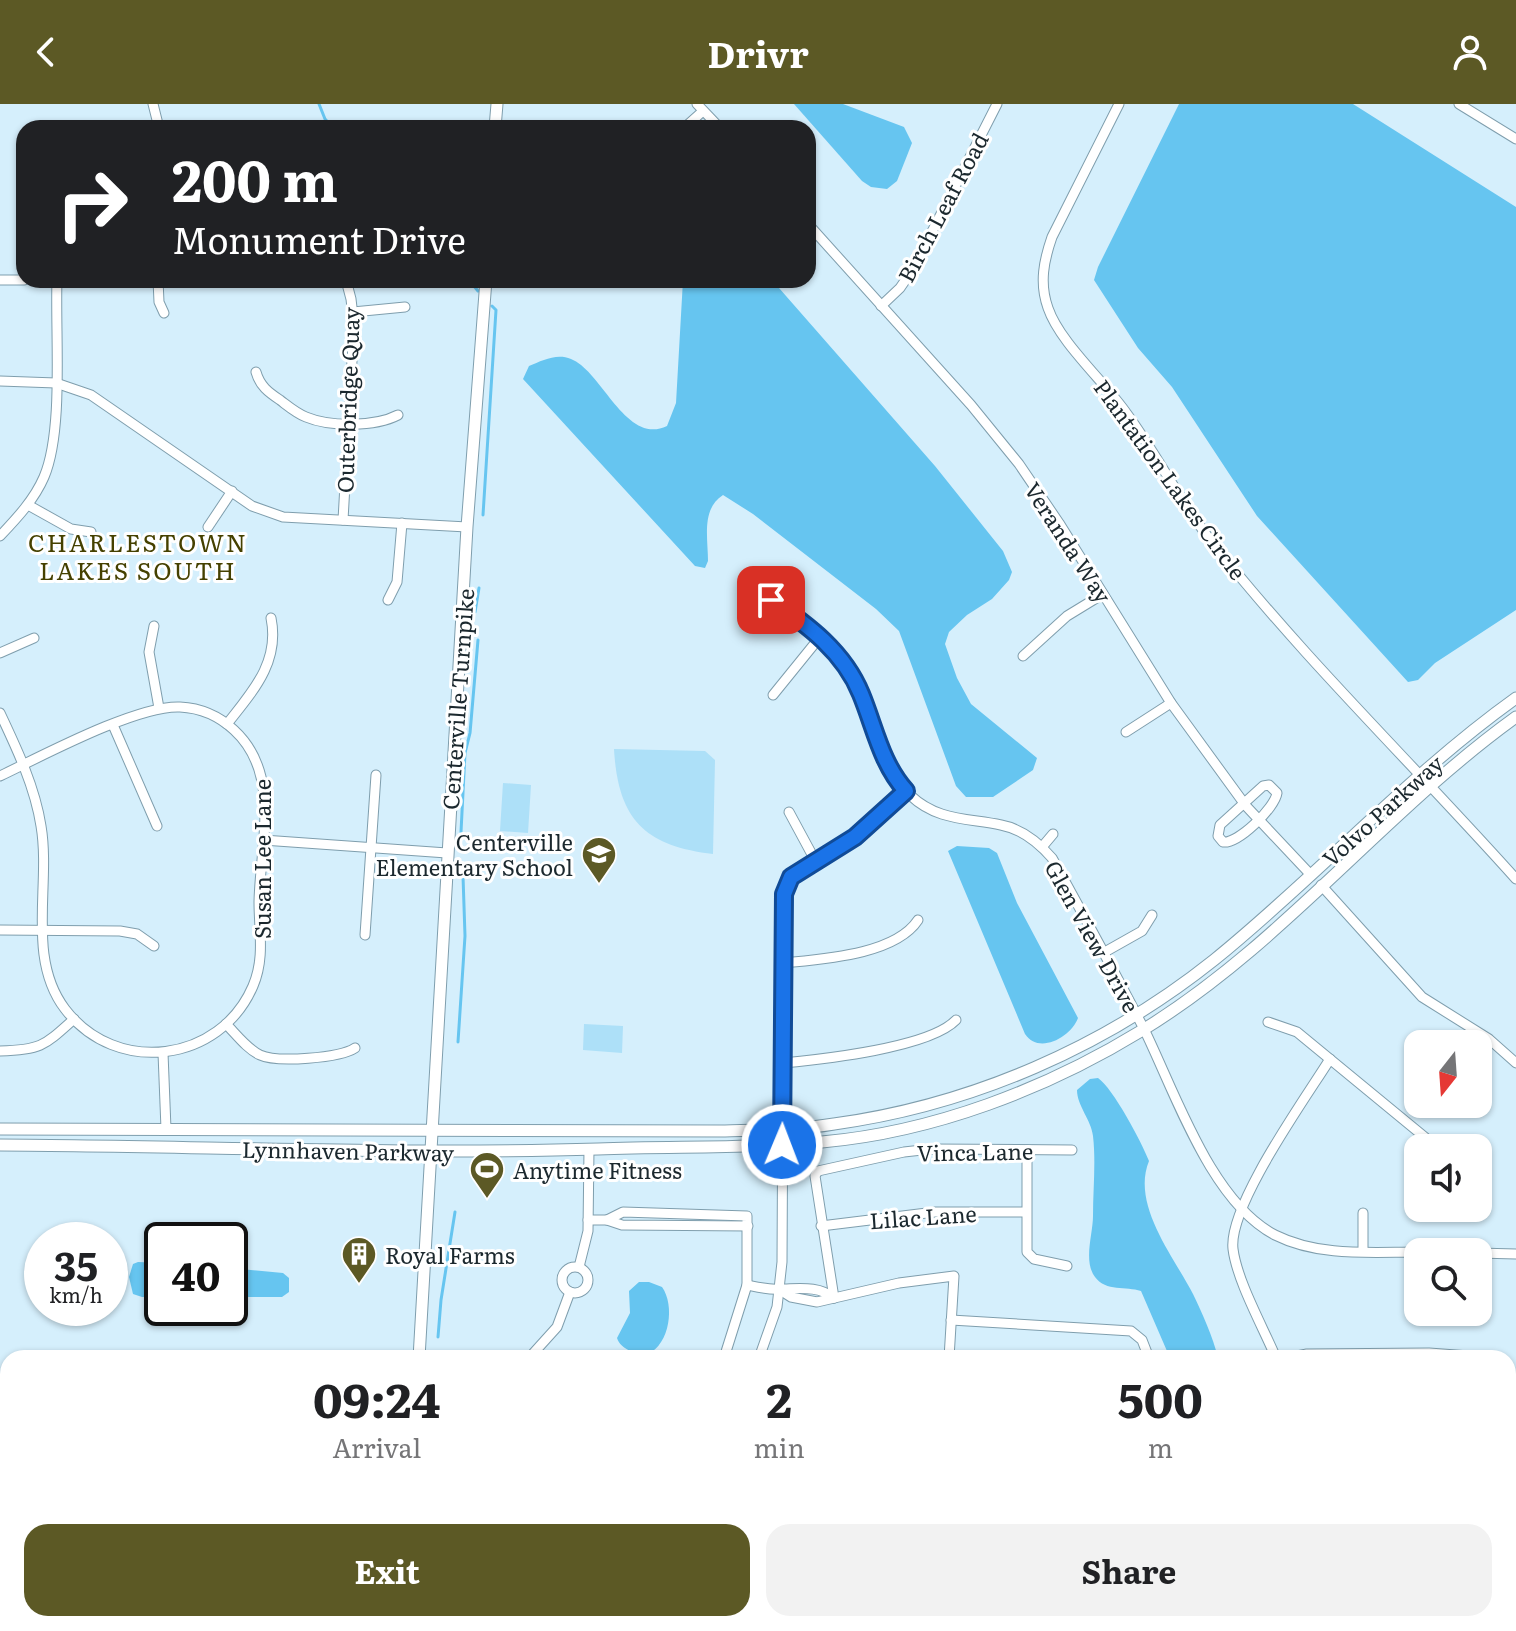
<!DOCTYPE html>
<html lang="en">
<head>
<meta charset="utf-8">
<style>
  :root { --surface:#fff; --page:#f2f2f2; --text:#202124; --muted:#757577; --accent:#5c5925 }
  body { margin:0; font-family:Literata,serif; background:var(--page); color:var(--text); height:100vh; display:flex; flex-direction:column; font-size:30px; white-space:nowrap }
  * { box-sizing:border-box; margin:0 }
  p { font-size:26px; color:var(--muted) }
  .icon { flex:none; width:44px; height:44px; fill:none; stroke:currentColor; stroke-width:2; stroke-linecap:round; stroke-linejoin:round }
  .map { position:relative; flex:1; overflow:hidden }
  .side { position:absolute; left:0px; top:1246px; width:1516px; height:282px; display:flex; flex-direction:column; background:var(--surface); border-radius:24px 24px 0 0; box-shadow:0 2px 6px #0004 }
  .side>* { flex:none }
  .hud { position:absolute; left:16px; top:16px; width:800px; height:168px; border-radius:24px; box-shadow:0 2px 6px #0004; background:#202124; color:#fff; overflow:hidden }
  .needle { width:52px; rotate:197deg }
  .tools { position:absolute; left:1404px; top:926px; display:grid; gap:16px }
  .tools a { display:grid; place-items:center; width:88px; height:88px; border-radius:16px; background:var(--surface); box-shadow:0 2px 6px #0004; font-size:40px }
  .speed { position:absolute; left:24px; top:1118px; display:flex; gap:16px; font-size:40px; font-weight:700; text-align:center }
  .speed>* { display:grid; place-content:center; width:104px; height:104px; border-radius:50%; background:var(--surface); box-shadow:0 2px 6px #0004; line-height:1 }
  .speed small { font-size:20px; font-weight:400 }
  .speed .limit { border:4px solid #111; border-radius:12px; background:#fff; color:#111 }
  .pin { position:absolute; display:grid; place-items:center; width:68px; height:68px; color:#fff; margin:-34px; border-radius:16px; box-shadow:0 4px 12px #0006 }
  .me { position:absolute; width:88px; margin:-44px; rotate:1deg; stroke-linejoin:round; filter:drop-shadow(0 0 6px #0008) }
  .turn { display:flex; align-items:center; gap:28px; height:168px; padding:0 24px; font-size:36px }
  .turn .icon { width:104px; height:104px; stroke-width:2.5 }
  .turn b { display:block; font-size:56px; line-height:68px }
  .eta { display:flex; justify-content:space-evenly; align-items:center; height:136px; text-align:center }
  .eta b { font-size:48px; font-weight:700; line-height:56px }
  .action { display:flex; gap:16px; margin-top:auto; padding:16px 24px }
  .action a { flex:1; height:92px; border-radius:24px; background:var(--accent); color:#fff; font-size:32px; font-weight:700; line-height:92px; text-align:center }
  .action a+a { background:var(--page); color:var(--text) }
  header { display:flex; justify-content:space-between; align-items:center; height:104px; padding:0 24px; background:var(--accent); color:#fff; font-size:36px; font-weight:700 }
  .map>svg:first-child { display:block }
  .pitch { fill:#ade0f8 }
  .water { fill:#66c5f0 }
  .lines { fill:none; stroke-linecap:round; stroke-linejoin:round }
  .stream { stroke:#66c5f0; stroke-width:3 }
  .minor-casing { stroke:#7f9ead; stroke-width:11 }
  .major-casing { stroke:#7f9ead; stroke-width:13 }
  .minor { stroke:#fff; stroke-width:9 }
  .major { stroke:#fff; stroke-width:11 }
  .route-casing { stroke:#114b97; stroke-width:20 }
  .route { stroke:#1a73e8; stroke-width:14 }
  .labels { text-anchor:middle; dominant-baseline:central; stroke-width:6; stroke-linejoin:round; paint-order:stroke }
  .street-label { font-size:22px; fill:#1b282e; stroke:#fff }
  .poi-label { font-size:22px; fill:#1b282e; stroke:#fff; text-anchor:start }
  .neighbourhood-label { font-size:24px; letter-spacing:2px; fill:#454100; stroke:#fff }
</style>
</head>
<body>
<header><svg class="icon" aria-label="back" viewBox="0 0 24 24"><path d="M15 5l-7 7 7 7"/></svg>Drivr<svg class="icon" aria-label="person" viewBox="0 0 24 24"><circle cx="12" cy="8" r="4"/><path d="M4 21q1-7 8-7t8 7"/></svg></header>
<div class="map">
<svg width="1516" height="1527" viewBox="0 0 1516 1527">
  <rect width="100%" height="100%" fill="#d5effc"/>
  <!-- pitch -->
  <g class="pitch">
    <path d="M614,645l91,2 10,9 -2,94c-69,-8 -95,-35 -99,-105z"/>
    <polygon points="503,679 531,681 528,729 500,727"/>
    <polygon points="584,920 623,922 622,949 583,946"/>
  </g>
  <!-- water -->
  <g class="water">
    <polygon points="794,0 843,0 904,23 912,39 897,77 887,85 871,83 862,77"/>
    <polygon points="1179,0 1353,0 1516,103 1516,506 1435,559 1418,576 1408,578 1257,412 1172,283 1138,244 1094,176 1098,163"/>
    <path d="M683,176h89l163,186 68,85 9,21 -3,8 -17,19 -25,16 -18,17 -4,12 12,34 14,26 66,54 -4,12 -40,27h-27l-10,-11 -57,-155 -23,-22 -123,-95 -30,-19c-22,14 -15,43 -15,66l-3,7 -10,-2 -172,-187 6,-13c13,-5 27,-13 42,-7 31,12 55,87 96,67l9,-23z"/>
    <path d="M957,742l32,2 8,5 20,50 61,115c-7,19 -39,37 -53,16l-77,-183z"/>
    <path d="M1098,974c15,10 44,65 51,83 -18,44 25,96 44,133 9,19 20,43 25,64h-48l-29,-67c-15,-5 -35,1 -46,-14 -12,-16 -2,-43 -2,-61 0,-26 3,-54 0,-80 -2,-17 -16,-30 -16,-46l13,-11z"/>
    <polygon points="138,1158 162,1159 162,1193 142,1193 133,1190 129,1173 133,1160"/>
    <polygon points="230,1164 283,1169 289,1174 289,1188 282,1193 236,1193 230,1186"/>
    <path d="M639,1178h10l13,5c13,18 8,57 -14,67 -12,0 -27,-4 -31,-16l13,-25 -1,-22z"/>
  </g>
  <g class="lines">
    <!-- stream -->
    <g class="stream">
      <polyline points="319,0 325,15 333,24"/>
      <polyline points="469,176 478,187"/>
      <polyline points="483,411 496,206 492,202"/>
      <polyline points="475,508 479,484"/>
      <polyline points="461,728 465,649 470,629 478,536"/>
      <polyline points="458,938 465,832 463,772"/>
      <polyline points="438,1233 441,1196 455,1108"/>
    </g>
    <!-- minor casing -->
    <g class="minor-casing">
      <g id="minor">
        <polyline points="153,0 159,24"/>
        <polyline points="697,0 720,24"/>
        <path d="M1119,0l-67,133c-8,23 -13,46 -4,71 12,35 57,74 79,106 30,41 53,87 84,127 94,119 204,225 305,338"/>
        <polyline points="1459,0 1516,35"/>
        <polyline points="684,24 703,7"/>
        <polyline points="808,120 971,301 1019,360 1059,419 1171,599 1246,702 1310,770"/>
        <polyline points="0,176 24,176"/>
        <polyline points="31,176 57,176"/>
        <polyline points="158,176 159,198 164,209"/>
        <polyline points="881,202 900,184 913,165 997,0"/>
        <polyline points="353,208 405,203"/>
        <path d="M256,268c4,14 12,20 24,28 8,6 16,13 26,17 24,10 69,10 92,-2"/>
        <polyline points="0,277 56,279 91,291 252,402 283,413 467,423"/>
        <polyline points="28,401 71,425 91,428"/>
        <polyline points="343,416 354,221 351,195 346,176"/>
        <polyline points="208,423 232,387"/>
        <path d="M0,432c17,-18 34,-36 44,-59 20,-47 11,-143 13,-197"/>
        <path d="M765,492c40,22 80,57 97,100 13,35 20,72 48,99 27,26 58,23 91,30 21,4 37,17 51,33 31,56 62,113 92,171 31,63 67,173 131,206 44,22 95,17 143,17"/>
        <polyline points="388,496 397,478 402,419"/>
        <polyline points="154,522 149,548 159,604"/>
        <polyline points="0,549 34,534"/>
        <polyline points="1023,552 1067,512 1103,490"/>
        <polyline points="773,591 820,533"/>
        <path d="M0,609c17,36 35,74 41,113 10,59 -15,132 24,183 51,67 155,54 188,-23 12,-28 6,-55 6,-84 1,-57 23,-128 -25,-172 -15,-14 -33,-22 -54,-23 -43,-2 -138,49 -180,69"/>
        <path d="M227,620c26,-33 53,-62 44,-106"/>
        <polyline points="113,621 157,722"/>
        <polyline points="1126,628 1171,599"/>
        <path d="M1269,681l8,8c-2,15 -39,51 -54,49l-5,-6 2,-11 43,-39z"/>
        <polyline points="789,708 816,758"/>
        <polyline points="263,736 447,749"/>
        <polyline points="1042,743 1053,730"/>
        <polyline points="1321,781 1422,893 1489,935 1516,959"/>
        <polyline points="0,826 120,827 137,830 154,842"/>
        <polyline points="365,831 376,671"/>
        <polyline points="1103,849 1142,827 1152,811"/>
        <path d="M783,859c39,-4 112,-8 135,-43"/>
        <polyline points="1268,918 1297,928 1427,1035"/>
        <path d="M226,920c10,10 21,25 34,31 17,8 80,3 95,-7"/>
        <path d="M0,947c41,-1 44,-5 74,-32"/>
        <polyline points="163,949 166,1025"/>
        <path d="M783,959c40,-4 146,-15 173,-43"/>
        <polyline points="1027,1046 1027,1148 1034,1155 1067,1162"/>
        <polyline points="1363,1109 1363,1147"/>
        <polyline points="588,1116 607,1116 622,1121 748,1122"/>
        <polyline points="607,1116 623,1108 747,1112 747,1181 724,1254"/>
        <polyline points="821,1122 935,1108 1026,1108"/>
        <polyline points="1478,1149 1516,1150"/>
        <circle cx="575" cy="1176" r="13"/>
        <polyline points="579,1163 588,1127 589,1045"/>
        <path d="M747,1181c10,2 22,5 32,4 19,0 39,-4 55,9"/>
        <polyline points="780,1186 791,1193 817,1198 899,1179 954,1172 949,1254"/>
        <polyline points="834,1194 815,1072 818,1067 904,1048 931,1045 1072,1046"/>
        <polyline points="951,1216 1131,1227 1142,1236 1149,1254"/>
        <polyline points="529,1254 557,1223 570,1188"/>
        <polyline points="759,1254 777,1203 782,1158 784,787 787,779 797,767 839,745 906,687"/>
        <path d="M1276,1254c-13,-31 -39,-77 -43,-109 -5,-43 72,-150 97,-190"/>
        <polyline points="1287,1254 1307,1250 1429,1249 1496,1254"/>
        <polyline points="0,1392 8,1392"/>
        <polyline points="85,1520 86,1527"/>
        <polyline points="208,1520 211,1527"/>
        <polyline points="327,1520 329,1527"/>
        <polyline points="739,1520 739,1527"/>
        <polyline points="1258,1520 1284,1527"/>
        <polyline points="183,1527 201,1520"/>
        <polyline points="481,1527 481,1520"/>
        <polyline points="847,1527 847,1520"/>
        <polyline points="1173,1527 1176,1520"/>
        <polyline points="1400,1527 1405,1520"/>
      </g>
    </g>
    <!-- major casing -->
    <g class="major-casing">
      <g id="major">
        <polyline points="495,24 497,0"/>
        <path d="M0,1025l725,2c37,-1 73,-1 109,-7 138,-19 271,-77 380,-164 104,-84 193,-184 302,-262"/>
        <path d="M0,1041c199,1 399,10 598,4 75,-3 149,0 224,-7 112,-10 224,-53 319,-111 140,-85 243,-219 375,-314"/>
        <polyline points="419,1254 467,423 486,176"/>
        <polyline points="398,1527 399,1520"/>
        <polyline points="407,1527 408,1520"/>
      </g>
    </g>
    <!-- minor -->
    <use href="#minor" class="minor"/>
    <!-- major -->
    <use href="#major" class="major"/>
  </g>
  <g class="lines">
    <!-- route casing -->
    <g class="route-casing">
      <path id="route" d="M771,496c37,25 73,52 90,94 14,34 20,69 45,97l-51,46 -64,40 -7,17 -2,251"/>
    </g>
    <!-- route -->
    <use href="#route" class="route"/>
  </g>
  <!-- icons -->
  <defs>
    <g id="school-pin" transform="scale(1.8)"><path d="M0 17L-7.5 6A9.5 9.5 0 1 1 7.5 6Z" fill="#5c5925" stroke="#fff"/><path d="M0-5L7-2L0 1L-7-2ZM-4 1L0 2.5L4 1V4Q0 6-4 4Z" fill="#fff"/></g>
    <g id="stadium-pin" transform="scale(1.8)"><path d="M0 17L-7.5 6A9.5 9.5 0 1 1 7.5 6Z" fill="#5c5925" stroke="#fff"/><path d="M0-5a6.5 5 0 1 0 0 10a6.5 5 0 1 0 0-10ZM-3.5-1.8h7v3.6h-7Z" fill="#fff"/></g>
    <g id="building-pin" transform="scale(1.8)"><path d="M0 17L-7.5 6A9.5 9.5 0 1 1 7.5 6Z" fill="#5c5925" stroke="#fff"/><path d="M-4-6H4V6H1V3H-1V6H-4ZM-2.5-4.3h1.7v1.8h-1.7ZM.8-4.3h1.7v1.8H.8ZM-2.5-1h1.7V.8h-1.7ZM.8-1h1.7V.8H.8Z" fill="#fff"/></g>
  </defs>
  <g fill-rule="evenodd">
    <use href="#school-pin" x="599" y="750"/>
    <use href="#stadium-pin" x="487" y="1065"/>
    <use href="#building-pin" x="359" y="1150"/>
  </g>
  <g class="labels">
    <!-- street labels -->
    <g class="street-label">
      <text transform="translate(942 103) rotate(-62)">Birch Leaf Road</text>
      <text transform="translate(347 296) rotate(-88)">Outerbridge Quay</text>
      <text transform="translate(1171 375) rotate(54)">Plantation Lakes Circle</text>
      <text transform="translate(1069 438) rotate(57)">Veranda Way</text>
      <text transform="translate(457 595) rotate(-86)">Centerville Turnpike</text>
      <text transform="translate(1382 706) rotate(-42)">Volvo Parkway</text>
      <text transform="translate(261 755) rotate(-90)">Susan Lee Lane</text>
      <text transform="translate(1093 832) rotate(61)">Glen View Drive</text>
      <text transform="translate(348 1046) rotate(1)">Lynnhaven Parkway</text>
      <text transform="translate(975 1047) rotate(-1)">Vinca Lane</text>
      <text transform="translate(923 1112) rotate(-4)">Lilac Lane</text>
    </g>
    <!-- poi labels -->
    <g class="poi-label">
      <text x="573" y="737" text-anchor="end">Centerville<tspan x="573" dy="25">Elementary School</tspan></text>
      <text x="513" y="1065">Anytime Fitness</text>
      <text x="385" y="1150">Royal Farms</text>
    </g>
    <!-- neighbourhood labels -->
    <g class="neighbourhood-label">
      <text x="138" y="437">CHARLESTOWN<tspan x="138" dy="28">LAKES SOUTH</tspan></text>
    </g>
  </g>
</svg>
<div class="tools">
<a><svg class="needle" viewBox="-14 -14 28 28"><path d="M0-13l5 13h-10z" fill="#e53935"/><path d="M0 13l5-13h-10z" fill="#757577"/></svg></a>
<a><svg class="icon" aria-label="sound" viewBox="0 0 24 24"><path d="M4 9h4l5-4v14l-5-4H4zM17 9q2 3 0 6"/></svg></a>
<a><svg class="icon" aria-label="search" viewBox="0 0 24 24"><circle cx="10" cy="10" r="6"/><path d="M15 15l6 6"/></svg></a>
</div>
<div class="speed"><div>35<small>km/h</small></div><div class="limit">40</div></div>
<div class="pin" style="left:771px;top:496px;background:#d93025"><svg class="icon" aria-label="arrive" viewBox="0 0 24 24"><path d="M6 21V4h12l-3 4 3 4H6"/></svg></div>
<svg class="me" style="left:782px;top:1041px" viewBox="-20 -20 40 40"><circle r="17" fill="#1a73e8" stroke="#fff" stroke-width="3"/><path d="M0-11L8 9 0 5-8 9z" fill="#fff"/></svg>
<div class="hud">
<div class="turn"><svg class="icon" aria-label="right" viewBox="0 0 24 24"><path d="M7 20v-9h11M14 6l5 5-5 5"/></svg><div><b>200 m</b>Monument Drive</div></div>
</div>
<section class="side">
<div class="eta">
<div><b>09:24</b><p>Arrival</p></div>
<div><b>2</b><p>min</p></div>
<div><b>500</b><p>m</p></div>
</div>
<div class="action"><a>Exit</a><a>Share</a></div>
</section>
</div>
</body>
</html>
